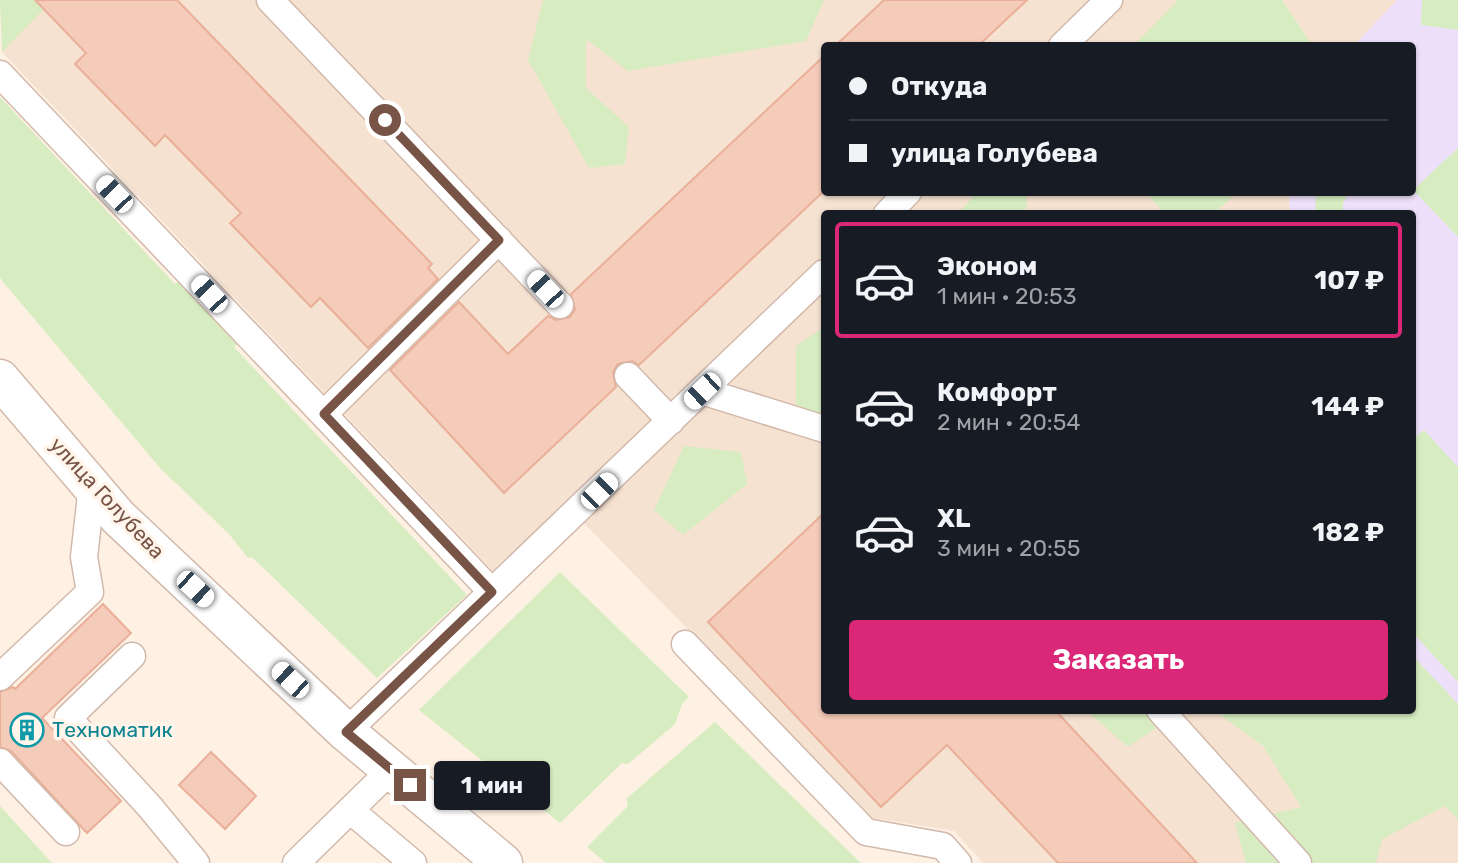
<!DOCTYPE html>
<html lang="ru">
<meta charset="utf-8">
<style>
:root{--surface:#171b24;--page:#20242c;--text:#f1f3f6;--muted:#9ea1a6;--line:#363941;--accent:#db2777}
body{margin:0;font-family:Rubik,sans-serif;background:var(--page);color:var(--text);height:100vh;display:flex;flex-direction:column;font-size:26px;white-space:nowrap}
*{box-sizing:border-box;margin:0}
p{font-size:23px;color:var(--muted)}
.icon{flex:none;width:38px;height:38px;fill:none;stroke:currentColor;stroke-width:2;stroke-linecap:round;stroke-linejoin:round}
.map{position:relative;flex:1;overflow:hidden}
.panel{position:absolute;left:821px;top:210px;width:595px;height:504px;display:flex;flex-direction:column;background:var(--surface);border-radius:7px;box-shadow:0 2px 5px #0004}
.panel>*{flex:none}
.guide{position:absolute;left:821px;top:42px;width:595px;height:154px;border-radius:7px;box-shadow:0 2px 5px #0004;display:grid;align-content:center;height:154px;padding:0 28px;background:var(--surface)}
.end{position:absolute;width:32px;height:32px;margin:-16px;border:9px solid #785447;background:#fff;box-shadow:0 0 0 4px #fff}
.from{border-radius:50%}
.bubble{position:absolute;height:49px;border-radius:7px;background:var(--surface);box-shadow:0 2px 5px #0004;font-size:23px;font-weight:700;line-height:49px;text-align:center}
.car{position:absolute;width:21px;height:42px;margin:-21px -10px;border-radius:9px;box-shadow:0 0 5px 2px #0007;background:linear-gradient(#fff 24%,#345 0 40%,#fff 0 76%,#345 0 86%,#fff 0)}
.guide b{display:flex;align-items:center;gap:24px;height:66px;font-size:26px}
.guide b+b{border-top:2px solid var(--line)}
.guide i{width:18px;height:18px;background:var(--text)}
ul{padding:12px 0 0;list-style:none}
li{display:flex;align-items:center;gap:21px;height:116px;margin:0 14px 10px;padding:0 14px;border:4px solid transparent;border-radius:7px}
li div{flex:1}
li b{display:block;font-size:26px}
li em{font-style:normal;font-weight:700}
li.on{border-color:var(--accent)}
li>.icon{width:63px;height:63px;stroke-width:1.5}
.cta{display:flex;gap:14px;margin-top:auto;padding:14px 28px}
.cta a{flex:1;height:80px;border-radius:7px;background:var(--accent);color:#fff;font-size:28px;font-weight:700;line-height:80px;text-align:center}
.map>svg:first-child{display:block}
</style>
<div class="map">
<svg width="1458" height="863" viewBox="0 0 1458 863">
<rect width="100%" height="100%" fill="#fef1e4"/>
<path fill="#f6e2d1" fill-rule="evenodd" d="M 53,0 L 1458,0 L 1458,863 L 983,863 L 954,831 L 873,818 L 565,504 L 493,571 L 2,52 ZM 824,46 L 1412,46 L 1412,192 L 824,192 ZM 824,214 L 1412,214 L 1412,710 L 824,710 Z"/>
<path fill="#eee0fa" d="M 1397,0 L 1458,0 L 1458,770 L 1412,710 L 1412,214 L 1290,213 L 1289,193 L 1412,192 L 1412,46 L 1354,45 Z"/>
<path fill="#d7edc1" d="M 0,0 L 53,0 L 2,52 Z
M 543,0 L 824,0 L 806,41 L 628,71 L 586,39 L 586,88 L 629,127 L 625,164 L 589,168 L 528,60 Z
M 1178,0 L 1282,0 L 1310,42 L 1309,46 L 1134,45 Z
M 1422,0 L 1458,0 L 1458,30 L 1421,25 Z
M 0,97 L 175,284 L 178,282 L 238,344 L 234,347 L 467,595 L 377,678 L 252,557 L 248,558 L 229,534 L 160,468 L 3,282 L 0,277 Z
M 1458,148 L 1458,237 L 1413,190 Z
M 976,193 L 1026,193 L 1027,207 L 1021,213 L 959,213 Z
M 1153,193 L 1237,192 L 1237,193 L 1214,213 L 1165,214 L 1149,196 Z
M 1316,193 L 1349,193 L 1343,203 L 1343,213 L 1315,213 Z
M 824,327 L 824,417 L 796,410 L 796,346 Z
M 1424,430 L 1458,467 L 1458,682 L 1412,632 L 1412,440 Z
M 684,446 L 741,452 L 747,484 L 683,535 L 654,510 Z
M 560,572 L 689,697 L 682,704 L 675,724 L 628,764 L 622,763 L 560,823 L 419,710 Z
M 1412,655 L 1458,704 L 1458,820 L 1445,806 L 1382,839 L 1376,863 L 1246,863 L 1235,823 L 1301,807 L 1263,746 L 1215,711 L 1412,710 Z
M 1087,711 L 1181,711 L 1128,747 Z
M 715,722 L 861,863 L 606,863 L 587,847 L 628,806 L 626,799 Z
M 0,806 L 52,863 L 0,863 Z"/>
<path fill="#f5cbb9" stroke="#e9af98" stroke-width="2" d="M 35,0 L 177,0 L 432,264 L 428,268 L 438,279 L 368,348 L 320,298 L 311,307 L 230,223 L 241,213 L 165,135 L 155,146 L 75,64 L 86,53 Z
M 884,0 L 1027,0 L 978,46 L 835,46 Z
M 824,56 L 824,191 L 639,365 L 632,361 L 618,364 L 613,372 L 616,387 L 504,493 L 390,370 L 459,302 L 508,354 L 548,316 L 556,320 L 570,317 L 575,309 L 571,294 Z
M 824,513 L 824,710 L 1055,710 L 1197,863 L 1058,863 L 947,745 L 881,807 L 708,622 Z
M 103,604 L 131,633 L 42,718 L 121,801 L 87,833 L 11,751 L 0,747 L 0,692 L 13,687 L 15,689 Z
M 211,752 L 256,796 L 225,829 L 179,785 Z"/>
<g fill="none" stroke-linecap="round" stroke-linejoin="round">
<defs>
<path id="service" d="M 270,0 L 560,305
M 1062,46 L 1109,0
M 0,74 L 492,592
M 887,214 L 908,192
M 628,376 L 671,421
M 702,391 L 824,429
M 324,414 L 499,240
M 685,644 L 866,832 L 943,846 L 958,863
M 132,656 L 68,718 L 150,807 L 196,863
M 0,677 L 90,592 L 84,557 L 92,486
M 1160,710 L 1298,863
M 346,732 L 824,273
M 0,762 L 66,832
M 350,810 L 413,863
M 296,863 L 391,770"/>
<path id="tertiary" d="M 0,379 L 118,517 L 346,732 L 503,863"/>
</defs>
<use href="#service" stroke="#d2b9ab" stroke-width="29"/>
<use href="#tertiary" stroke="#d2b9ab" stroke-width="41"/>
<use href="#service" stroke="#fff" stroke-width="26"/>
<use href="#tertiary" stroke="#fff" stroke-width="38"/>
</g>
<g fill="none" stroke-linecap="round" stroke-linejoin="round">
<path stroke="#785447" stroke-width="9" d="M 385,120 L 499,240 L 324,414 L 492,592 L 346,732 L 410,785"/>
</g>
<defs>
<symbol id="building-ring" viewBox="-11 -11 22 22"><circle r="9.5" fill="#fff5eb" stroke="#0f9aa8" stroke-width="1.5"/><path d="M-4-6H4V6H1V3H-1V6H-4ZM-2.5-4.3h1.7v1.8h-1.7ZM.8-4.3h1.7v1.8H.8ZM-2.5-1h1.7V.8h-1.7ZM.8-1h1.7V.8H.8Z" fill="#0f9aa8"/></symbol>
</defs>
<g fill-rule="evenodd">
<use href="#building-ring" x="8" y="711" width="38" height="38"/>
</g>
<g text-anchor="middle" stroke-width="7" stroke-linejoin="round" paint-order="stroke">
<g font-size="21" fill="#785447" stroke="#fff5eb">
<text transform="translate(107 498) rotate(47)" y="7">улица Голубева</text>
</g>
<g font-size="21" fill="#0d838f" stroke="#fff5eb" text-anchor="start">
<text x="52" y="737">Техноматик</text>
</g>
</g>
</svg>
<i class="end from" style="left:385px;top:120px"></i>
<i class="end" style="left:410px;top:785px"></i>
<div class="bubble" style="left:434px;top:761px;width:116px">1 мин</div>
<i class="car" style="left:114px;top:194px;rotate:316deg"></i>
<i class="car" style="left:545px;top:289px;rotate:317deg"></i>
<i class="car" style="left:209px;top:294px;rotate:317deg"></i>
<i class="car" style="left:702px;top:391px;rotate:226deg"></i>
<i class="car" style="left:599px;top:491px;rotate:45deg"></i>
<i class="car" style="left:195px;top:589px;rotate:133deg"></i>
<i class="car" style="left:290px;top:680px;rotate:313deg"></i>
<div class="guide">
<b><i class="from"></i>Откуда</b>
<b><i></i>улица Голубева</b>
</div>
<section class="panel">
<ul>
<li class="on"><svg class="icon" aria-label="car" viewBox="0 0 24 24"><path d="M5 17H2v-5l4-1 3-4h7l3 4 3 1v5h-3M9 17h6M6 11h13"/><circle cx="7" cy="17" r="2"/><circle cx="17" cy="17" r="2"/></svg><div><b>Эконом</b><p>1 мин · 20:53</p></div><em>107 ₽</em></li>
<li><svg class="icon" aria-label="car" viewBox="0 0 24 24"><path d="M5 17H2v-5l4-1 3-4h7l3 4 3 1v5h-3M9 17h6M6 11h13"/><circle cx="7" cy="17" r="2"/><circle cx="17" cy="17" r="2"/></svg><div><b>Комфорт</b><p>2 мин · 20:54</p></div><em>144 ₽</em></li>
<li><svg class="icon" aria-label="car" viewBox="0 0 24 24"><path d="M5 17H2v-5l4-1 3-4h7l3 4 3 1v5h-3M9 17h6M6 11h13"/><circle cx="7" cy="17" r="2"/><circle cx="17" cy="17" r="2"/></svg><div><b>XL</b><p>3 мин · 20:55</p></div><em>182 ₽</em></li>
</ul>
<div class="cta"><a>Заказать</a></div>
</section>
</div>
